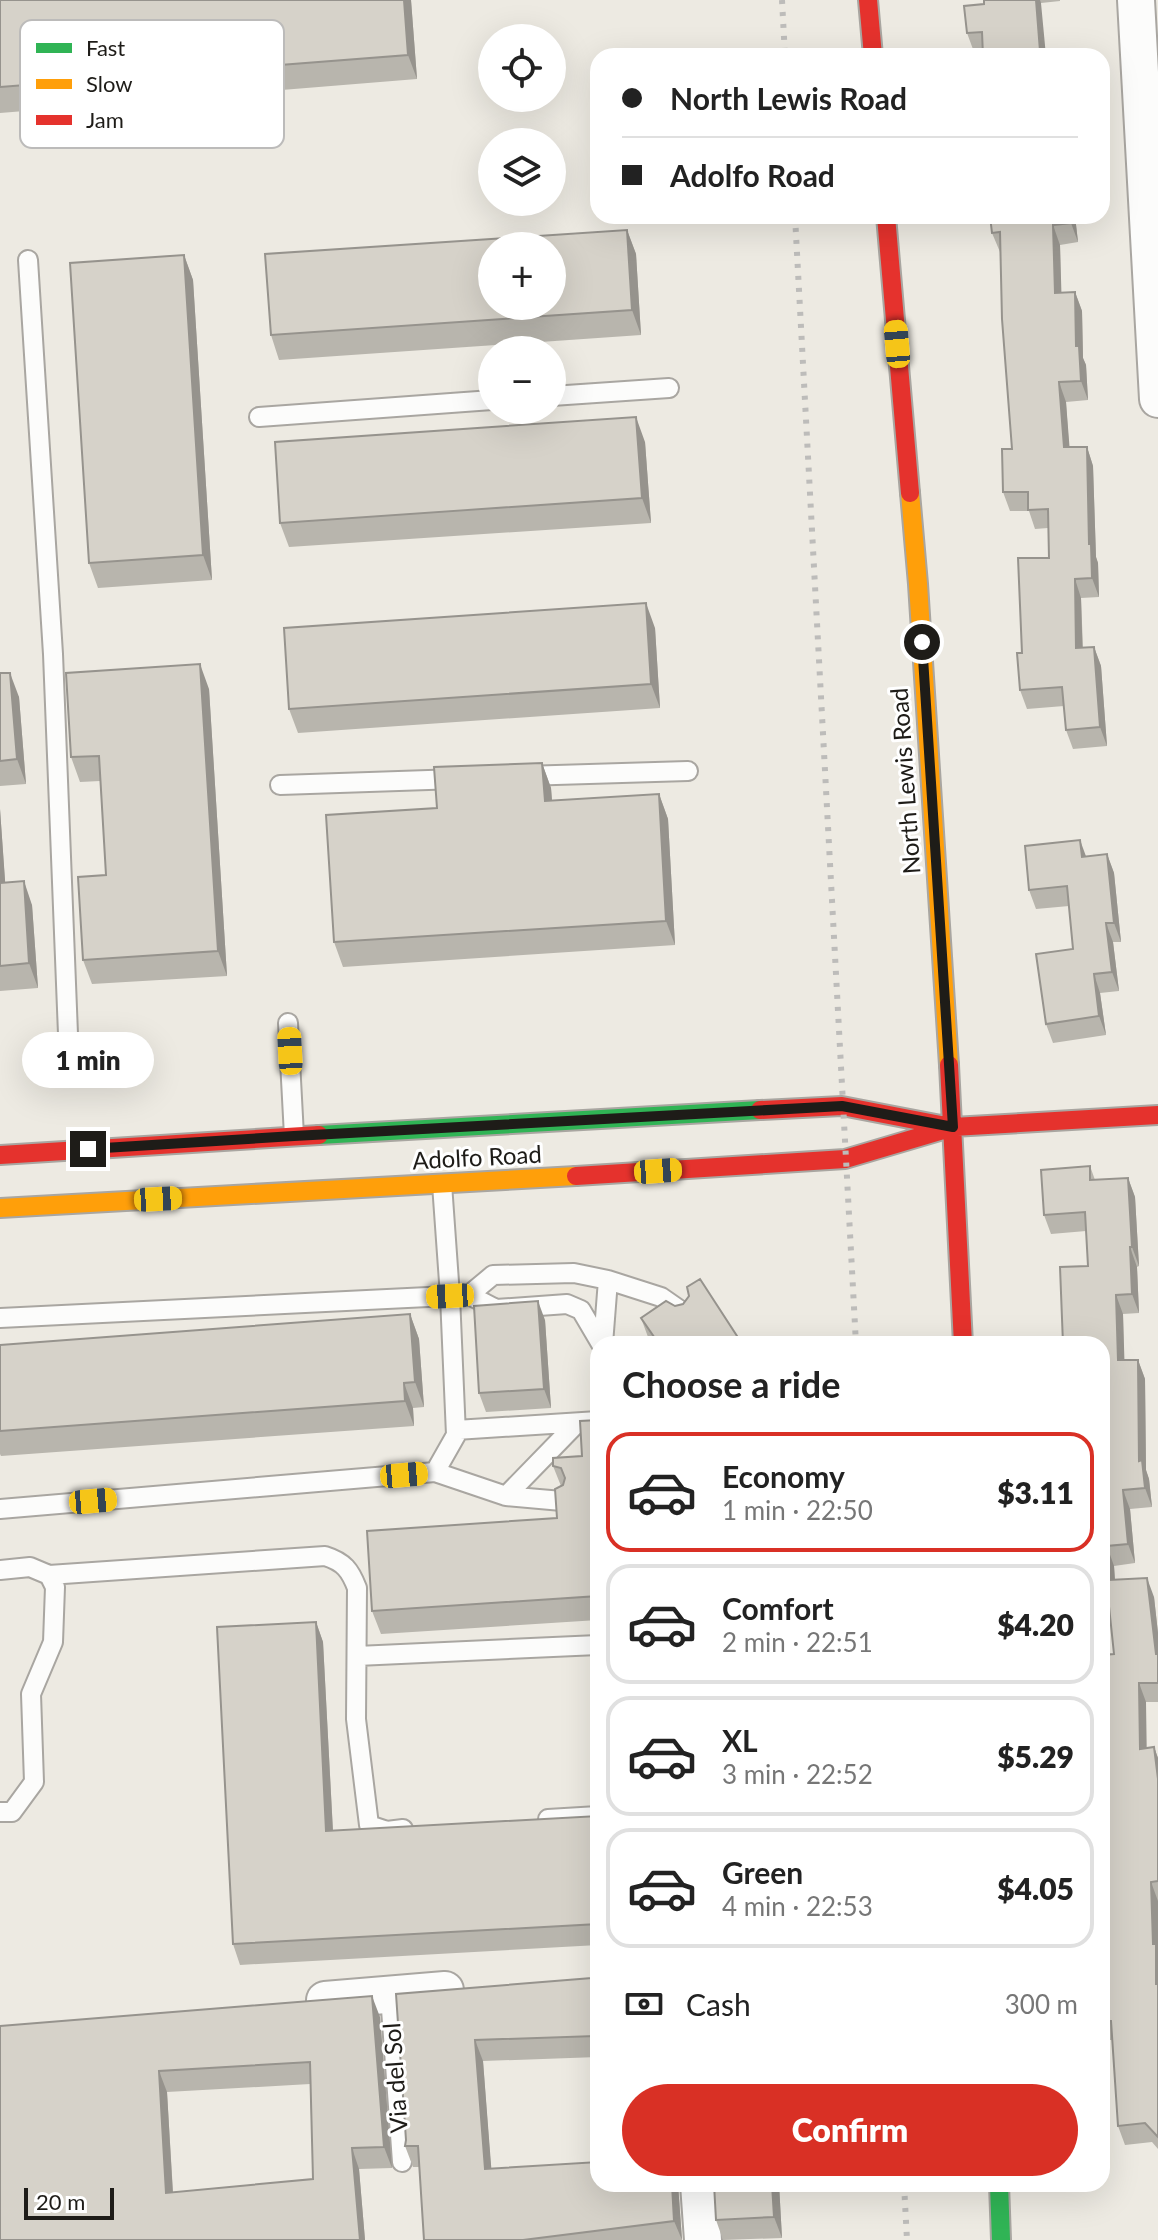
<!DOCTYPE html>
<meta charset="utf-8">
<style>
:root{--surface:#fff;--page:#f6f6f6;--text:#222;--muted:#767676;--line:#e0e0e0;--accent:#d93025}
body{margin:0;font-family:Lato,sans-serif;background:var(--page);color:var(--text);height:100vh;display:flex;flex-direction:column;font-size:30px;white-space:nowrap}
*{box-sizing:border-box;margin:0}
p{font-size:26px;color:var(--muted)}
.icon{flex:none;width:44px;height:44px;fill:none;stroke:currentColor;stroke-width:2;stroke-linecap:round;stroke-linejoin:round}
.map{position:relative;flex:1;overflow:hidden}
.details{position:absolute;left:590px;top:1336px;width:520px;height:856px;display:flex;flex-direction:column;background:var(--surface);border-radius:24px;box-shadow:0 8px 32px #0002}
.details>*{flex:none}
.guide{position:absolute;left:590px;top:48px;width:520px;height:176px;border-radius:24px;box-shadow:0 8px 32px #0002;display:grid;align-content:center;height:176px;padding:0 32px;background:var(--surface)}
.buttons{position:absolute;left:478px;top:24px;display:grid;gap:16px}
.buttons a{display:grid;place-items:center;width:88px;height:88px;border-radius:50%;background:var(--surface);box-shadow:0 8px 32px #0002;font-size:40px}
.scale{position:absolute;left:24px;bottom:20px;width:90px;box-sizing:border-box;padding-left:8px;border:4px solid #1e1c18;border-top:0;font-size:22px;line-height:28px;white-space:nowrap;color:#1e1c18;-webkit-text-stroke:6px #fff;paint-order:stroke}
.end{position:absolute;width:36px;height:36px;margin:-18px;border:10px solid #1e1c18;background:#fff;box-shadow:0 0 0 4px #fff}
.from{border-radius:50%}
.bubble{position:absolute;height:56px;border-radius:28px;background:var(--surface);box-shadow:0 8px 32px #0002;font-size:26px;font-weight:800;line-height:56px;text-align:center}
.car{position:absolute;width:24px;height:48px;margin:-24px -12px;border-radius:10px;box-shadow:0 0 6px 2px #0007;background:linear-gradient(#f5c518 24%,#345 0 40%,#f5c518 0 76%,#345 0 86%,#f5c518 0)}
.guide b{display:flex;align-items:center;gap:28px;height:76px;font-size:30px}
.guide b+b{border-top:2px solid var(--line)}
.guide i{width:20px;height:20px;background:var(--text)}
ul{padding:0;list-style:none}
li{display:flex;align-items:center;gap:24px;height:120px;margin:0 16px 12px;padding:0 16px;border:4px solid var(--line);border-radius:24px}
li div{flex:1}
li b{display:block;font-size:30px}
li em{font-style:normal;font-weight:800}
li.current{border-color:var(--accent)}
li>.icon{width:72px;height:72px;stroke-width:1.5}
h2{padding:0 32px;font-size:36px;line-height:96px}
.pay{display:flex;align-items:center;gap:20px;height:88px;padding:0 32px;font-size:30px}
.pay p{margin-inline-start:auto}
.button{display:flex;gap:16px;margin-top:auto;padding:16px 32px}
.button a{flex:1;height:92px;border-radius:48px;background:var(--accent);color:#fff;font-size:32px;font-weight:800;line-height:92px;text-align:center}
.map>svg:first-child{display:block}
</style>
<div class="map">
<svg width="1158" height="2240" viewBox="0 0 1158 2240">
<rect width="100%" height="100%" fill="#edeae2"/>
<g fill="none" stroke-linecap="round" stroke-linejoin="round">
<defs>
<path id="lane" d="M 28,260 L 53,654 L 68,1034
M 552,396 L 669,388
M 259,417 L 492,400
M 523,776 L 688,771
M 280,785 L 458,779
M 288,1023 L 294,1136
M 469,1295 L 496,1309 L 567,1304 L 581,1310 L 601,1344
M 0,1318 L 469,1295 L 493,1275 L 574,1273 L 608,1280 L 661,1297 L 684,1313
M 603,1344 L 608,1280
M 456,1430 L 598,1421
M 435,1472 L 506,1496 L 562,1501
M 506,1496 L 577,1423
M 0,1509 L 435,1472 L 456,1435 L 450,1296 L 442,1184
M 0,1570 L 30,1567 L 49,1575 L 55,1587 L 53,1642 L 31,1694 L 34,1782 L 12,1812 L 0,1812
M 49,1575 L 325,1556 C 344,1562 350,1570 357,1588 L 356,1719 L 369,1825 L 387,1831 L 403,1829
M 357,1656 L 598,1645
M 548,1819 L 598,1816
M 390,1995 L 402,2162"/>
<path id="street" d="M 1136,0 L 1158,399
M 325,2000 L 445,1990
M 699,2184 L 703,2240"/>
<path id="fast" d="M 319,1135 L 760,1110
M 999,2184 L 1001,2240"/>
<path id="slow" d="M 910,493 L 918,584 L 949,1065
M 0,1208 L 576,1176"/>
<path id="jam" d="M 868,0 L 873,56
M 886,216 L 910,493
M 949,1065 L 963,1344
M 760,1110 L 842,1106 L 946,1126
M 0,1155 L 319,1135
M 576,1176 L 845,1159 L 953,1127 L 1158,1115"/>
</defs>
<use href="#lane" stroke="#a9a6a1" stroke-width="22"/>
<use href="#street" stroke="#a9a6a1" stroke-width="40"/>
<use href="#fast" stroke="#a9a6a1" stroke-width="22"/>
<use href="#slow" stroke="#a9a6a1" stroke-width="22"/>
<use href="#jam" stroke="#a9a6a1" stroke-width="22"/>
<use href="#lane" stroke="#fcfcfb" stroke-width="18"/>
<use href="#street" stroke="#fcfcfb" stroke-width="36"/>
<use href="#fast" stroke="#30b455" stroke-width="18"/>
<use href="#slow" stroke="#ff9f0a" stroke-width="18"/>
<use href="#jam" stroke="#e5322d" stroke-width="18"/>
<path stroke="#bdbcba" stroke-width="6" stroke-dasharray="4 8" stroke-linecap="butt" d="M 782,0 L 785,56
M 795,216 L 856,1344
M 904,2184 L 907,2240"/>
</g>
<path fill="#b8b5ad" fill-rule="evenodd" d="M 0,0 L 411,0 L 417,79 L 0,113 Z
M 984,0 L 1060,0 L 1060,1 L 1041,3 L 983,52 L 974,52 L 967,33 L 984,4 Z
M 990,216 L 1075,216 L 1078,242 L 1060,245 L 1061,293 L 1075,292 L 1082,311 L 1083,358 L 1086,365 L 1088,400 L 1066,402 L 1069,447 L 1087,447 L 1093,466 L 1096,557 L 1098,563 L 1099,597 L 1081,598 L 1083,648 L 1094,647 L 1101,666 L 1107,746 L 1073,749 L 1066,730 L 1064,706 L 1027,709 L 1020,690 L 1022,653 L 1049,558 L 1048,528 L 1035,529 L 1029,511 L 1010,511 L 1003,492 L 1012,449 L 1000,252 L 992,233 Z
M 627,230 L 636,254 L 641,335 L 279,360 L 271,335 Z
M 184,255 L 193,280 L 212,580 L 98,588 L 89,563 Z
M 645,442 L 651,523 L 289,547 L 280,523 Z
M 655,628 L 660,708 L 298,733 L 289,709 Z
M 0,673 L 19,697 L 26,784 L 0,786 Z
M 209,689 L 227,976 L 92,984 L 83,960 L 106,875 L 100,781 L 80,782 L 71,757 Z
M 542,763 L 551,788 L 552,801 L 659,794 L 668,819 L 675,945 L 343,967 L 334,942 L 437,808 Z
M 0,809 L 5,882 L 32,905 L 38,988 L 0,991 Z
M 1107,854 L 1114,873 L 1121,942 L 1113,942 L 1119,991 L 1100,993 L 1106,1035 L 1053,1043 L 1046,1024 L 1073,949 L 1069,906 L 1036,909 L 1029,890 L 1086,857 Z
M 1090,1166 L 1095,1180 L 1128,1178 L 1135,1197 L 1139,1266 L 1137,1267 L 1139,1313 L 1123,1314 L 1124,1360 L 1138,1360 L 1145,1379 L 1146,1470 L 1149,1479 L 1152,1507 L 1130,1509 L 1135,1563 L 1114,1566 L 1115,1579 L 1154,1597 L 1158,1633 L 1158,1702 L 1146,1702 L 1146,1748 L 1154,1747 L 1158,1758 L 1158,2149 L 1152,2142 L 1125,2145 L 1118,2126 L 1112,2040 L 1102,2040 L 1102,1655 L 1114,1654 L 1110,1617 L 1102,1618 L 1102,1344 L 1088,1266 L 1086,1231 L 1051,1234 L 1044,1215 Z
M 410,1314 L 419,1339 L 424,1407 L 413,1408 L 414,1426 L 1,1456 L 0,1454 L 0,1345 Z
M 641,1318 L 740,1344 L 653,1344 L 648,1337 Z
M 545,1320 L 551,1408 L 486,1412 L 479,1393 Z
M 598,1420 L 598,1620 L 381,1634 L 372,1611 L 557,1518 L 561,1486 L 553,1466 L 582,1456 Z
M 316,1622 L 323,1642 L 333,1831 L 598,1816 L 598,1945 L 240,1965 L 233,1944 Z
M 592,1978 L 598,2057 L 483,2061 L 491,2169 L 598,2184 L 678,2184 L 682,2240 L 424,2240 L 419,2167 L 413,2167 L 405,2146 L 406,2140 L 396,1994 Z
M 380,2017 L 392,2168 L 359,2169 L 365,2240 L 0,2240 L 0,2026 ZM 310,2084 L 313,2179 L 173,2192 L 167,2092 Z
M 779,2184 L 782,2238 L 723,2240 L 716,2220 Z"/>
<path fill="#96938d" d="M 404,0 L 411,0 L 417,79 L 408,55 Z
M 1036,0 L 1040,0 L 1041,3 L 1046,56 L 1040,51 Z
M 1070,216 L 1075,216 L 1078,242 L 1071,223 Z
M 1053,225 L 1060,245 L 1062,312 L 1055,293 Z
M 627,230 L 636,254 L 641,335 L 632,310 Z
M 184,255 L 193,280 L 212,580 L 203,555 Z
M 1075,292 L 1082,311 L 1083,358 L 1086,365 L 1088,400 L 1081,381 L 1076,346 Z
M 1059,382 L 1066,402 L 1071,466 L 1064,447 Z
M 636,417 L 645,442 L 651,523 L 642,498 Z
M 1087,447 L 1093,466 L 1096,557 L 1098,563 L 1099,597 L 1092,578 L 1089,544 Z
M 1075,579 L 1081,598 L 1083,667 L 1076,648 Z
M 646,603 L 655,628 L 660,708 L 651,684 Z
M 1094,647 L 1101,666 L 1107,746 L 1100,727 Z
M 200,664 L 209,689 L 227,976 L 218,951 Z
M 10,673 L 19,697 L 26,784 L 17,759 Z
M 542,763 L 551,788 L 554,826 L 545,801 Z
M 659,794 L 668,819 L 675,945 L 666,921 Z
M 0,809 L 7,908 L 0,888 Z
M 1080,840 L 1087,859 L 1082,857 Z
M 1107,854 L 1114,873 L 1121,942 L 1114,923 Z
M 24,881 L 32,905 L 38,988 L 29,963 Z
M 1106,923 L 1113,942 L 1119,991 L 1112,972 Z
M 1094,974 L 1100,993 L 1106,1035 L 1099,1016 Z
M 1128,1178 L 1135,1197 L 1139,1266 L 1132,1247 Z
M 1130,1247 L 1137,1267 L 1139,1313 L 1132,1294 Z
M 1116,1295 L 1123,1314 L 1125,1379 L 1118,1360 Z
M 538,1301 L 545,1320 L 551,1408 L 544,1389 Z
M 410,1314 L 419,1339 L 424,1407 L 415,1382 Z
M 737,1336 L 740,1344 L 725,1344 Z
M 1138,1360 L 1145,1379 L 1146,1470 L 1149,1479 L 1152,1507 L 1145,1488 L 1139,1461 Z
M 404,1383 L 413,1408 L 414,1426 L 405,1401 Z
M 1123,1490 L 1130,1509 L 1135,1563 L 1128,1544 Z
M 1107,1546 L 1114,1566 L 1116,1599 L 1109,1580 Z
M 1147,1578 L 1154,1597 L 1158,1633 L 1158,1683 Z
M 316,1622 L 323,1642 L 334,1852 L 326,1831 Z
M 1139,1683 L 1146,1702 L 1147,1768 L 1140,1749 Z
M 1154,1747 L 1158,1758 L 1158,1779 Z
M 1151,1882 L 1158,1901 L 1158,1989 L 1156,1984 L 1153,1944 Z
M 372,1996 L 380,2017 L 392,2168 L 384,2147 Z
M 475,2040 L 483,2061 L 493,2190 L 485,2169 Z
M 159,2071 L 167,2092 L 174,2213 L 166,2193 Z
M 352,2148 L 359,2169 L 365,2240 L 360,2240 Z
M 672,2184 L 678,2184 L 682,2240 L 674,2221 Z
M 772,2184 L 779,2184 L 782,2238 L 774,2217 Z"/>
<path fill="#d6d2c9" stroke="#96938d" stroke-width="2" fill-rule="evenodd" d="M 0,0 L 404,0 L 408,55 L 0,87 Z
M 984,0 L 1036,0 L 1040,51 L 1055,50 L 1055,56 L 983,56 L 982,32 L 967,33 L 964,6 L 984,4 Z
M 990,216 L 1070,216 L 1071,223 L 1053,225 L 1055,293 L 1075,292 L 1076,346 L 1079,346 L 1081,381 L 1059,382 L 1064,447 L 1087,447 L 1089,544 L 1091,544 L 1092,578 L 1075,579 L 1076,648 L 1094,647 L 1100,727 L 1066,730 L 1062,687 L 1020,690 L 1017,653 L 1022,653 L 1018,558 L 1049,558 L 1048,509 L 1028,510 L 1028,492 L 1003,492 L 1002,449 L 1012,449 L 1002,319 L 1000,232 L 992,233 Z
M 627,230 L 632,310 L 271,335 L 265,254 ZM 492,246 L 552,246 L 552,306 L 492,306 Z
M 184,255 L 203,555 L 89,563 L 70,263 Z
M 636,417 L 642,498 L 280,523 L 275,442 Z
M 646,603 L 651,684 L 289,709 L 284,628 Z
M 200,664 L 218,951 L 83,960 L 78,877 L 106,875 L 99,756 L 71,757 L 66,673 Z
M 0,673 L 10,673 L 17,759 L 0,761 Z
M 542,763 L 545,801 L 659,794 L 666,921 L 334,942 L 326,815 L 437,808 L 434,767 Z
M 1080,840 L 1082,857 L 1107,854 L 1114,923 L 1106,923 L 1112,972 L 1094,974 L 1099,1016 L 1046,1024 L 1036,954 L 1073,949 L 1067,886 L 1029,890 L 1025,846 Z
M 24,881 L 29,963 L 0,966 L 0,883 Z
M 1090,1166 L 1090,1180 L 1128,1178 L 1132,1247 L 1130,1247 L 1132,1294 L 1116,1295 L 1118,1360 L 1138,1360 L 1139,1461 L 1142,1460 L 1145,1488 L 1123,1490 L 1128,1544 L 1107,1546 L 1109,1580 L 1147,1578 L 1156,1654 L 1158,1654 L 1158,1683 L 1139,1683 L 1140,1749 L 1154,1747 L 1158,1779 L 1158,1881 L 1151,1882 L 1153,1944 L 1156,1944 L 1156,1984 L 1158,1984 L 1158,2137 L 1145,2123 L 1118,2126 L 1111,2021 L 1102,2021 L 1102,1655 L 1114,1654 L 1108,1597 L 1102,1598 L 1102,1344 L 1063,1344 L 1060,1267 L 1088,1266 L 1085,1212 L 1044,1215 L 1041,1170 Z
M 700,1279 L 737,1336 L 725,1344 L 659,1344 L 641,1318 L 666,1301 L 675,1306 L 683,1304 L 689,1296 L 687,1287 Z
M 538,1301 L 544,1389 L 479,1393 L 474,1306 Z
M 410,1314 L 415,1382 L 404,1383 L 405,1401 L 0,1431 L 0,1345 Z
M 598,1420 L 598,1596 L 372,1611 L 367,1531 L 557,1518 L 555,1489 L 563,1485 L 565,1478 L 561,1468 L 553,1466 L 553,1458 L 582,1456 L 580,1421 Z
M 316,1622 L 326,1831 L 598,1816 L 598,1924 L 233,1944 L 217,1627 Z
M 598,1976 L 598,2057 L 595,2036 L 475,2040 L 485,2169 L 598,2162 L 598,2184 L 672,2184 L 674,2221 L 523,2240 L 424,2240 L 418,2146 L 405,2146 L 406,2140 L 396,1994 L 592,1978 Z
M 372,1996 L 384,2147 L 352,2148 L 360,2240 L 0,2240 L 0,2026 ZM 310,2062 L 313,2179 L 166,2193 L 159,2071 Z
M 714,2184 L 772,2184 L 774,2217 L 716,2220 Z"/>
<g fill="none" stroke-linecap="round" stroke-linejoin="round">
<path stroke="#1e1c18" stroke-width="10" d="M 88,1149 L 294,1136 L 842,1106 L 953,1127 L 922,642"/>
</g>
<g text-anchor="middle" stroke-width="6" stroke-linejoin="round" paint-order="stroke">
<g font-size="24" fill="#1e1c18" stroke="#fff">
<text transform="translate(906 781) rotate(-94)" y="8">North Lewis Road</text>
<text transform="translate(477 1158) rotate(-3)" y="8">Adolfo Road</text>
<text transform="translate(396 2078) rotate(-94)" y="8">Via del Sol</text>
</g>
</g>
<rect x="20" y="20" width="264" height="128" rx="12" fill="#fff" stroke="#bcbbba" stroke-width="2"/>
<rect x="36" y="43" width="36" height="10" fill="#30b455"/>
<rect x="36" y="79" width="36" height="10" fill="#ff9f0a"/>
<rect x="36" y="115" width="36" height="10" fill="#e5322d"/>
<g font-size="22" fill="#1e1c18">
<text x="86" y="56">Fast</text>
<text x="86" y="92">Slow</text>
<text x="86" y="128">Jam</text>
</g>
</svg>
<div class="buttons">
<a><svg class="icon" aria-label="locate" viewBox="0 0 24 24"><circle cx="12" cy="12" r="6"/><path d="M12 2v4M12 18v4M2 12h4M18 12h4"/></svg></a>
<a><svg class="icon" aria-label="layers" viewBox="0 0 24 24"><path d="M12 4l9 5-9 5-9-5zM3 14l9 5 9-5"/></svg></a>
<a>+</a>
<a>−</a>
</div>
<div class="scale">20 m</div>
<i class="end from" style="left:922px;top:642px"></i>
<i class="end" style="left:88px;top:1149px"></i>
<div class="bubble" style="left:22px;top:1032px;width:132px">1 min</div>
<i class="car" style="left:897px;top:344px;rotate:355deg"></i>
<i class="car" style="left:290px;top:1051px;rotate:357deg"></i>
<i class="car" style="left:658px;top:1171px;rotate:86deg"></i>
<i class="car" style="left:158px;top:1199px;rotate:87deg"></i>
<i class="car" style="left:450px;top:1296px;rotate:267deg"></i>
<i class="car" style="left:404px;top:1475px;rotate:85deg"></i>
<i class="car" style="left:93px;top:1501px;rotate:85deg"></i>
<div class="guide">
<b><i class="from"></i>North Lewis Road</b>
<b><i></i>Adolfo Road</b>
</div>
<section class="details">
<h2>Choose a ride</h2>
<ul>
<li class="current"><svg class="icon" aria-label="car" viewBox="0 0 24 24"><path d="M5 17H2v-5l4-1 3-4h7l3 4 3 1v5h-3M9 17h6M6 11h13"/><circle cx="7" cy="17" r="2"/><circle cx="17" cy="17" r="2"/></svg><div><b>Economy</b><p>1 min · 22:50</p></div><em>$3.11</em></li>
<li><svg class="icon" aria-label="car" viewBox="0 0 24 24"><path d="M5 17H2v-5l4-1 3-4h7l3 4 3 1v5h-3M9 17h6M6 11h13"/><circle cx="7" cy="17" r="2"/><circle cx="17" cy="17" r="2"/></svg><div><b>Comfort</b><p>2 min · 22:51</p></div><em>$4.20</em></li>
<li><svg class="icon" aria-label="car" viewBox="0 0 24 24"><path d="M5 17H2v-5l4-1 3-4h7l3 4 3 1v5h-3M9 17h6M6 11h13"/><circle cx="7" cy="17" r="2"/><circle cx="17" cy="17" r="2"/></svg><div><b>XL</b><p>3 min · 22:52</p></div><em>$5.29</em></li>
<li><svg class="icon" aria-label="car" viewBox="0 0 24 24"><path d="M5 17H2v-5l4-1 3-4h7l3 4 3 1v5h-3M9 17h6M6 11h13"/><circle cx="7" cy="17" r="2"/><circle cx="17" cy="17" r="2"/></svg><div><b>Green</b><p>4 min · 22:53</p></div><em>$4.05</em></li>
</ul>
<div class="pay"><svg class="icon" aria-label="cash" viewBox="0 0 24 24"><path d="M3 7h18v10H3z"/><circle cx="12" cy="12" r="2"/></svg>Cash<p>300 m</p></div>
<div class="button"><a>Confirm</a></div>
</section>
</div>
